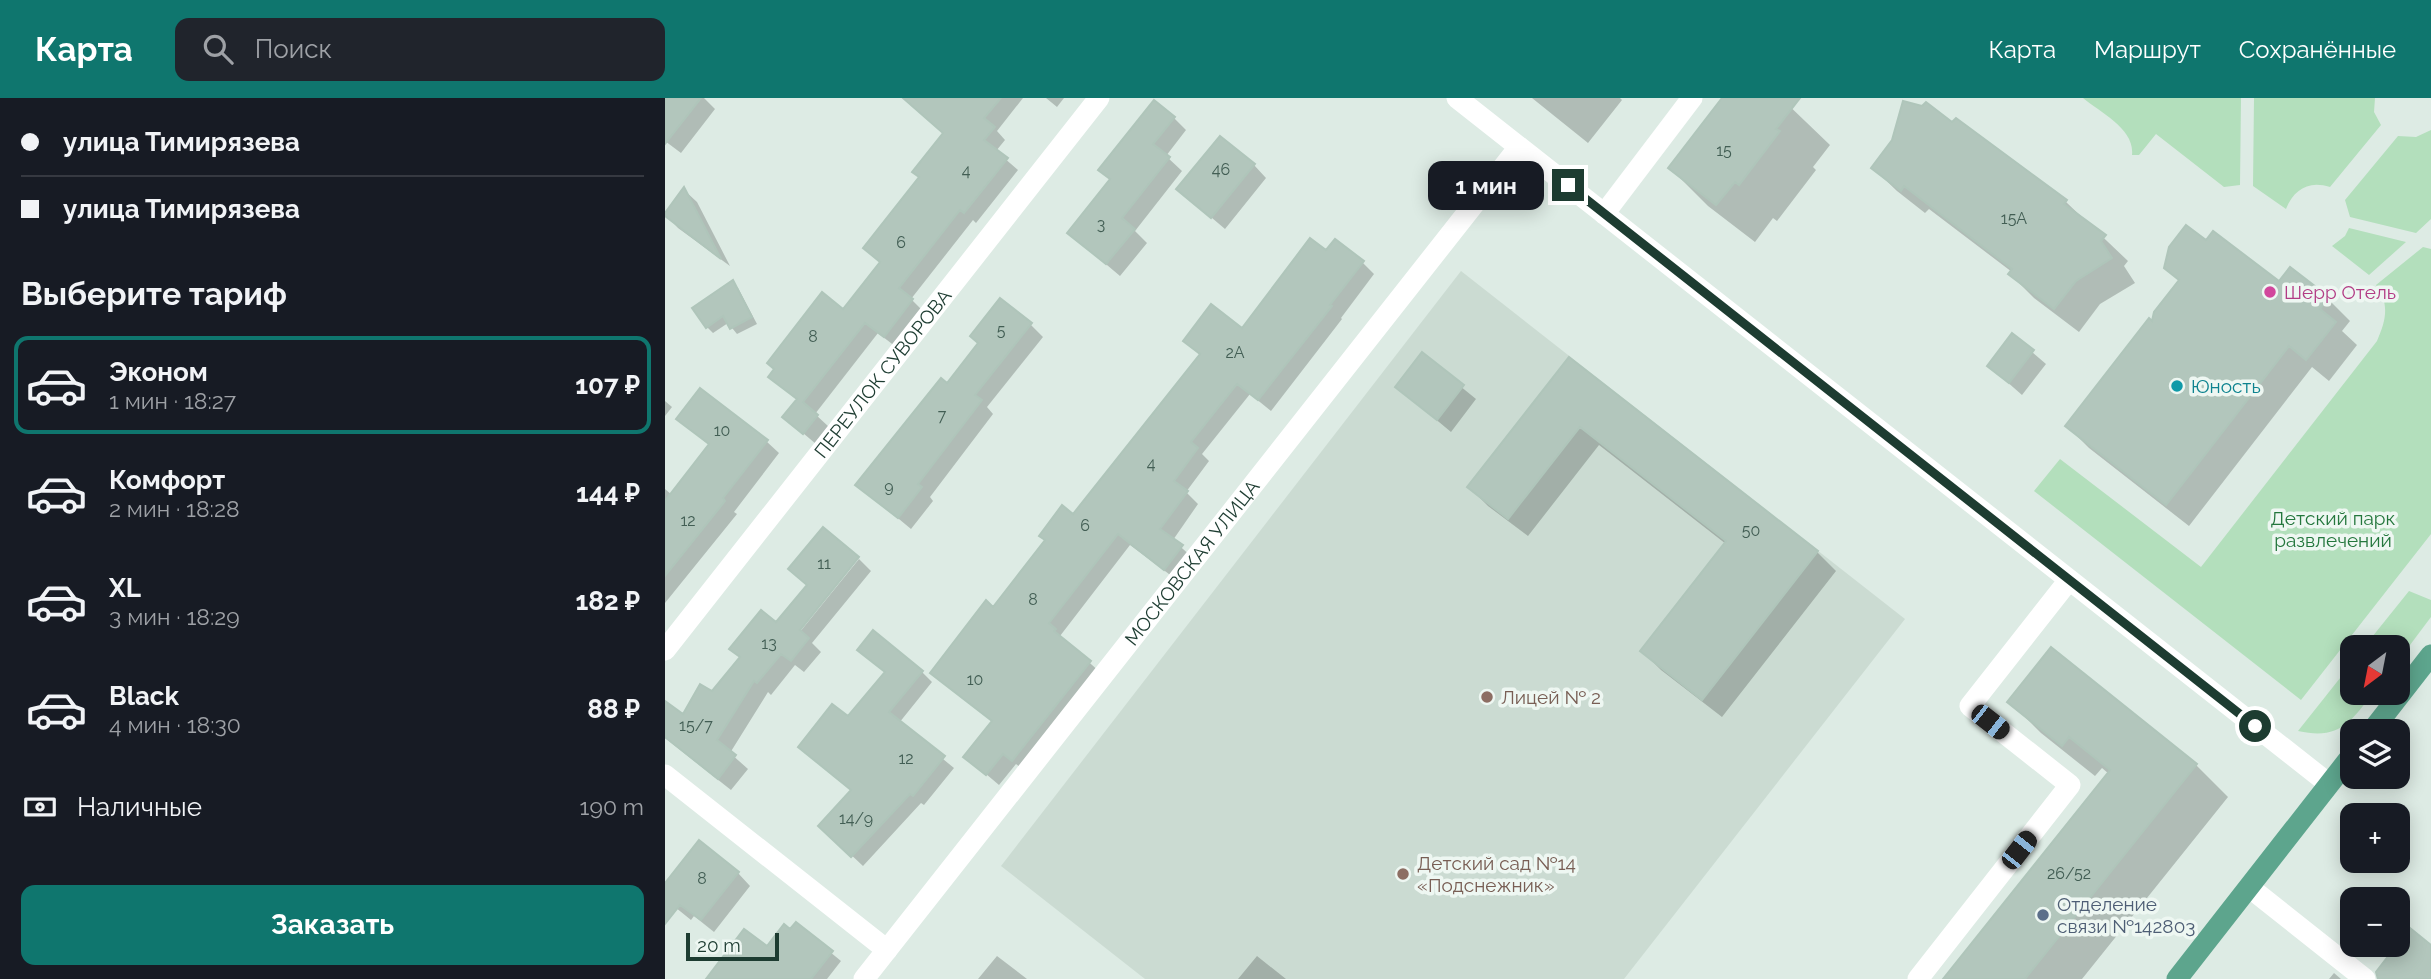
<!DOCTYPE html>
<html lang="ru">
<meta charset="utf-8">
<style>
:root{--surface:#171b24;--page:#20242c;--text:#f1f3f6;--muted:#9ea1a6;--line:#363941;--accent:#0f766e}
body{margin:0;font-family:Raleway,sans-serif;background:var(--page);color:var(--text);height:100vh;display:flex;flex-direction:column;font-size:26px;white-space:nowrap}
*{box-sizing:border-box;margin:0}
p{font-size:23px;color:var(--muted)}
.icon{flex:none;width:38px;height:38px;fill:none;stroke:currentColor;stroke-width:2;stroke-linecap:round;stroke-linejoin:round}
.map{position:relative;flex:1;overflow:hidden}
.sheet{display:flex;flex-direction:column;background:var(--surface);width:665px}
.sheet>*{flex:none}
.hud{display:grid;align-content:center;height:154px;padding:0 21px;background:var(--surface)}
.needle{width:46px;rotate:212deg}
.fabs{position:absolute;left:1675px;top:537px;display:grid;gap:14px}
.fabs a{display:grid;place-items:center;width:70px;height:70px;border-radius:14px;background:var(--surface);box-shadow:0 4px 18px #0003;font-size:35px}
.scale{position:absolute;left:21px;bottom:18px;width:93px;box-sizing:border-box;padding-left:7px;border:4px solid #1d3c31;border-top:0;font-size:19px;line-height:24px;white-space:nowrap;color:#1d3c31;-webkit-text-stroke:5px #eef7f2;paint-order:stroke}
.end{position:absolute;width:32px;height:32px;margin:-16px;border:9px solid #1d3c31;background:#fff;box-shadow:0 0 0 4px #fff}
.from{border-radius:50%}
.bubble{position:absolute;height:49px;border-radius:14px;background:var(--surface);box-shadow:0 4px 18px #0003;font-size:23px;font-weight:700;line-height:49px;text-align:center}
.car{position:absolute;width:21px;height:42px;margin:-21px -10px;border-radius:9px;box-shadow:0 0 5px 2px #0007;background:linear-gradient(#222 24%,#8ab4d8 0 40%,#222 0 76%,#8ab4d8 0 86%,#222 0)}
.hud b{display:flex;align-items:center;gap:24px;height:66px;font-size:26px}
.hud b+b{border-top:2px solid var(--line)}
.hud i{width:18px;height:18px;background:var(--text)}
ul{padding:0;list-style:none}
li{display:flex;align-items:center;gap:21px;height:98px;margin:0 14px 10px;padding:0 7px;border:4px solid transparent;border-radius:14px}
li div{flex:1}
li b{display:block;font-size:26px}
li em{font-style:normal;font-weight:700}
li.current{border-color:var(--accent)}
li>.icon{width:63px;height:63px;stroke-width:1.5}
h2{padding:0 21px;font-size:32px;line-height:84px}
.pay{display:flex;align-items:center;gap:18px;height:77px;padding:0 21px;font-size:26px}
.pay p{margin-inline-start:auto}
.button{display:flex;gap:14px;margin-top:auto;padding:14px 21px}
.button a{flex:1;height:80px;border-radius:14px;background:var(--accent);color:#fff;font-size:28px;font-weight:700;line-height:80px;text-align:center}
header{display:flex;align-items:center;gap:42px;box-sizing:border-box;height:98px;padding:0 35px;background:var(--accent);color:#fff}
header strong{font-size:33px}
nav{display:flex;gap:38px;margin-inline-start:auto;font-size:24px}
.search{width:490px;height:63px;background:var(--page);display:flex;align-items:center;gap:18px;box-sizing:border-box;padding:0 24px;border-radius:14px;color:var(--muted);font-size:26px}
main{display:flex;flex:1;min-height:0}
.map>svg:first-child{display:block}
</style>
<header>
<strong>Карта</strong>
<div class="search"><svg class="icon" aria-label="search" viewBox="0 0 24 24"><circle cx="10" cy="10" r="6"/><path d="M15 15l6 6"/></svg>Поиск</div>
<nav><a>Карта</a><a>Маршрут</a><a>Сохранённые</a></nav>
</header>
<main>
<section class="sheet">
<div class="hud">
<b><i class="from"></i>улица Тимирязева</b>
<b><i></i>улица Тимирязева</b>
</div>
<h2>Выберите тариф</h2>
<ul>
<li class="current"><svg class="icon" aria-label="car" viewBox="0 0 24 24"><path d="M5 17H2v-5l4-1 3-4h7l3 4 3 1v5h-3M9 17h6M6 11h13"/><circle cx="7" cy="17" r="2"/><circle cx="17" cy="17" r="2"/></svg><div><b>Эконом</b><p>1 мин · 18:27</p></div><em>107 ₽</em></li>
<li><svg class="icon" aria-label="car" viewBox="0 0 24 24"><path d="M5 17H2v-5l4-1 3-4h7l3 4 3 1v5h-3M9 17h6M6 11h13"/><circle cx="7" cy="17" r="2"/><circle cx="17" cy="17" r="2"/></svg><div><b>Комфорт</b><p>2 мин · 18:28</p></div><em>144 ₽</em></li>
<li><svg class="icon" aria-label="car" viewBox="0 0 24 24"><path d="M5 17H2v-5l4-1 3-4h7l3 4 3 1v5h-3M9 17h6M6 11h13"/><circle cx="7" cy="17" r="2"/><circle cx="17" cy="17" r="2"/></svg><div><b>XL</b><p>3 мин · 18:29</p></div><em>182 ₽</em></li>
<li><svg class="icon" aria-label="car" viewBox="0 0 24 24"><path d="M5 17H2v-5l4-1 3-4h7l3 4 3 1v5h-3M9 17h6M6 11h13"/><circle cx="7" cy="17" r="2"/><circle cx="17" cy="17" r="2"/></svg><div><b>Black</b><p>4 мин · 18:30</p></div><em>88 ₽</em></li>
</ul>
<div class="pay"><svg class="icon" aria-label="cash" viewBox="0 0 24 24"><path d="M3 7h18v10H3z"/><circle cx="12" cy="12" r="2"/></svg>Наличные<p>190 m</p></div>
<div class="button"><a>Заказать</a></div>
</section>
<div class="map">
<svg width="1766" height="881" viewBox="0 0 1766 881">
<rect width="100%" height="100%" fill="#ddebe4"/>
<path fill="#cbdbd2" d="M 796,173 L 1240,521 L 959,881 L 480,881 L 336,768 Z"/>
<path fill="#b3dfbc" d="M 1418,0 L 1576,0 L 1575,87 L 1559,89 L 1491,36 L 1474,57 L 1467,57 C 1470,31 1436,15 1418,0 Z
M 1589,0 L 1710,0 L 1709,14 L 1716,27 L 1665,89 C 1644,82 1629,91 1621,111 L 1588,88 Z
M 1766,32 L 1766,121 L 1751,135 L 1685,119 L 1680,102 L 1733,38 L 1751,39 Z
M 1684,130 L 1741,144 L 1704,177 L 1667,148 L 1680,138 Z
M 1758,149 L 1766,151 L 1766,436 L 1636,602 L 1369,393 L 1395,361 L 1536,469 L 1712,243 C 1721,222 1725,206 1711,187 Z
M 1744,493 L 1766,502 L 1766,519 L 1733,563 L 1732,550 L 1699,549 Z
M 1687,565 L 1687,595 L 1708,595 C 1685,625 1674,642 1633,633 Z"/>
<path fill="#0003" d="M 0,0 L 39,0 L 50,11 L 16,55 L 0,43 Z
M 274,0 L 358,0 L 332,33 L 340,42 L 331,53 L 353,72 L 311,125 L 308,122 L 246,201 L 259,214 L 231,249 L 213,235 L 150,316 L 164,329 L 151,346 L 119,319 L 132,302 L 105,279 L 179,214 L 217,165 L 200,150 L 256,80 L 280,36 Z
M 381,0 L 399,0 L 392,9 Z
M 867,0 L 955,0 L 957,2 L 923,45 Z
M 1059,0 L 1116,0 L 1165,47 L 1148,69 L 1151,72 L 1112,123 L 1108,120 L 1090,144 L 1043,108 L 1005,70 Z
M 509,20 L 521,32 L 501,58 L 517,73 L 470,133 L 482,145 L 455,178 L 404,135 Z
M 589,67 L 601,80 L 560,131 L 513,91 Z
M 1208,70 L 1401,104 L 1463,163 L 1459,168 L 1470,185 L 1435,206 L 1414,234 L 1369,200 L 1345,176 L 1347,174 L 1264,111 L 1260,115 L 1232,93 Z
M 19,92 L 32,104 L 65,168 L 13,130 L 1,117 Z
M 1541,144 L 1614,186 L 1625,171 L 1663,201 L 1685,223 L 1677,233 L 1692,247 L 1664,283 L 1647,269 L 1524,428 L 1424,350 L 1402,328 L 1488,226 L 1515,183 L 1501,170 Z
M 662,154 L 697,164 L 709,176 L 676,220 L 677,221 L 606,313 L 585,296 L 537,356 L 544,363 L 521,394 L 533,406 L 508,442 L 528,460 L 512,482 L 465,447 L 395,538 L 437,576 L 360,673 L 351,666 L 334,687 L 301,659 L 328,624 L 267,574 L 328,511 L 409,418 L 536,258 L 520,243 L 578,232 Z
M 67,184 L 73,190 L 92,226 L 72,236 L 63,225 L 48,235 L 42,229 Z
M 366,227 L 378,239 L 322,309 L 328,316 L 265,399 L 268,403 L 246,431 L 193,387 Z
M 1348,238 L 1381,266 L 1357,297 L 1324,268 Z
M 757,257 L 811,301 L 786,334 L 732,289 Z
M 904,261 L 1152,454 L 1171,473 L 1057,619 L 996,572 L 977,553 L 1061,446 L 934,347 L 863,438 L 823,408 L 804,389 Z
M 0,303 L 7,309 L 0,318 Z
M 14,321 L 101,343 L 114,355 L 69,414 L 72,416 L 0,505 L 0,391 L 7,397 L 45,348 Z
M 158,432 L 192,459 L 128,538 L 130,540 L 194,461 L 206,473 L 147,545 L 156,554 L 139,574 L 130,567 L 106,597 L 103,594 L 65,655 L 83,671 L 66,692 L 0,640 L 0,605 L 19,618 L 36,589 L 48,595 L 76,560 L 67,551 L 96,514 L 111,526 L 143,488 L 126,471 Z
M 1386,551 L 1531,667 L 1563,699 L 1417,881 L 1286,881 L 1444,676 L 1437,670 L 1430,678 L 1376,635 L 1345,604 Z
M 194,552 L 257,574 L 267,584 L 234,625 L 289,670 L 259,707 L 256,705 L 198,768 L 166,738 L 188,693 L 135,649 L 183,621 L 221,575 Z
M 73,775 L 85,788 L 49,834 L 29,818 L 26,822 L 0,801 L 0,788 Z
M 131,826 L 176,863 L 162,881 L 43,881 L 102,851 L 125,834 Z
M 332,858 L 362,881 L 313,881 Z
M 592,858 L 621,881 L 573,881 Z
M 1669,875 L 1676,881 L 1664,881 Z"/>
<path fill="#b2c6bc" stroke="#afc5ba" stroke-width="2" d="M 0,0 L 36,0 L 0,46 Z
M 238,0 L 336,0 L 319,20 L 330,29 L 319,42 L 343,60 L 299,115 L 295,112 L 234,190 L 248,201 L 219,239 L 200,225 L 138,304 L 153,317 L 138,336 L 117,319 L 132,301 L 103,279 L 109,271 L 102,265 L 157,194 L 178,211 L 215,164 L 198,150 L 254,79 L 247,74 L 278,35 Z
M 1057,0 L 1135,0 L 1111,31 L 1115,33 L 1074,87 L 1070,84 L 1051,107 L 1003,70 Z
M 489,2 L 510,19 L 488,46 L 505,59 L 457,120 L 470,131 L 441,166 L 402,135 L 445,81 L 433,72 Z
M 1238,3 L 1257,8 L 1261,4 L 1287,24 L 1291,20 L 1402,102 L 1399,106 L 1441,137 L 1436,143 L 1447,160 L 1411,183 L 1389,211 L 1343,176 L 1347,171 L 1239,88 L 1236,93 L 1206,70 L 1227,42 Z
M 555,38 L 590,66 L 546,120 L 511,91 Z
M 19,89 L 56,161 L 0,118 L 0,115 Z
M 1521,127 L 1541,142 L 1548,133 L 1614,183 L 1625,169 L 1664,199 L 1655,211 L 1671,224 L 1641,262 L 1624,248 L 1501,407 L 1400,328 L 1484,220 L 1487,223 L 1489,214 L 1514,182 L 1499,170 L 1504,149 Z
M 645,140 L 661,152 L 670,141 L 699,163 L 665,207 L 667,208 L 593,302 L 572,286 L 526,344 L 533,350 L 509,383 L 523,393 L 495,431 L 518,447 L 499,472 L 453,436 L 384,525 L 391,531 L 389,533 L 426,563 L 347,663 L 338,656 L 321,677 L 298,659 L 327,623 L 265,575 L 321,502 L 328,509 L 380,442 L 374,438 L 397,407 L 408,416 L 535,256 L 518,243 L 546,206 L 577,230 Z
M 68,182 L 87,219 L 65,231 L 58,218 L 41,230 L 27,210 Z
M 335,200 L 367,225 L 310,297 L 317,302 L 253,386 L 257,389 L 233,420 L 190,387 L 276,280 L 282,285 L 313,245 L 305,238 Z
M 1347,235 L 1369,252 L 1344,285 L 1322,268 Z
M 757,254 L 799,287 L 772,322 L 730,289 Z
M 904,259 L 1153,453 L 1037,602 L 975,553 L 1061,443 L 915,329 L 843,421 L 802,389 Z
M 35,290 L 103,342 L 58,400 L 60,403 L 0,478 L 0,403 L 44,346 L 11,321 Z
M 158,429 L 194,459 L 135,532 L 144,540 L 126,563 L 116,556 L 92,585 L 89,583 L 52,642 L 71,657 L 53,681 L 0,639 L 0,603 L 18,616 L 35,586 L 47,593 L 75,559 L 64,551 L 96,512 L 111,524 L 142,487 L 123,471 Z
M 208,532 L 258,573 L 224,614 L 280,658 L 248,698 L 245,696 L 186,759 L 153,728 L 186,692 L 133,649 L 167,606 L 183,618 L 220,574 L 192,552 Z
M 1386,549 L 1532,666 L 1360,881 L 1278,881 L 1445,672 L 1404,639 L 1397,648 L 1342,604 Z
M 34,742 L 74,774 L 36,822 L 15,807 L 0,826 L 0,785 Z
M 131,824 L 168,853 L 146,881 L 41,881 L 79,831 L 102,848 L 119,826 L 125,831 Z
M 1745,830 L 1766,847 L 1766,881 L 1713,881 L 1711,874 Z"/>
<g fill="none" stroke-linecap="round" stroke-linejoin="round">
<g stroke="#fff" stroke-width="21">
<path d="M 792,0 L 1664,686"/>
<path d="M 939,116 L 1027,0"/>
<path id="s1" d="M 0,552 L 434,0"/>
<path d="M 0,677 L 222,852"/>
<path d="M 1584,789 L 1700,881"/>
<path id="s2" d="M 199,881 L 854,49"/>
<path d="M 1253,881 L 1405,687 L 1305,608 L 1404,482"/>
</g>
<path stroke="#5da58d" stroke-width="21" d="M 1706,634 L 1766,557
M 1512,881 L 1687,657"/>
</g>
<g fill="none" stroke-linecap="round" stroke-linejoin="round">
<path stroke="#1d3c31" stroke-width="9" d="M 903,87 L 1590,628"/>
</g>
<circle fill="#d1479c" stroke="#eef7f2" stroke-width="2.5" cx="1605" cy="194" r="7"/>
<circle fill="#0f9aa8" stroke="#eef7f2" stroke-width="2.5" cx="1512" cy="288" r="7"/>
<g fill="#8d6e63" stroke="#eef7f2" stroke-width="2.5">
<circle cx="822" cy="599" r="7"/>
<circle cx="738" cy="776" r="7"/>
</g>
<circle fill="#5c6f8a" stroke="#eef7f2" stroke-width="2.5" cx="1378" cy="817" r="7"/>
<g text-anchor="middle" stroke-width="7" stroke-linejoin="round" paint-order="stroke">
<g font-size="16" fill="#425e54">
<text x="1059" y="58">15</text>
<text x="556" y="77">46</text>
<text x="301" y="78">4</text>
<text x="1349" y="126">15А</text>
<text x="436" y="132">3</text>
<text x="236" y="150">6</text>
<text x="336" y="238">5</text>
<text x="148" y="244">8</text>
<text x="570" y="260">2А</text>
<text x="277" y="323">7</text>
<text x="57" y="338">10</text>
<text x="486" y="371">4</text>
<text x="224" y="394">9</text>
<text x="23" y="428">12</text>
<text x="420" y="433">6</text>
<text x="1086" y="438">50</text>
<text x="159" y="471">11</text>
<text x="368" y="507">8</text>
<text x="104" y="551">13</text>
<text x="310" y="587">10</text>
<text x="31" y="633">15/7</text>
<text x="241" y="666">12</text>
<text x="191" y="726">14/9</text>
<text x="1404" y="781">26/52</text>
<text x="37" y="786">8</text>
</g>
<g font-size="19" fill="#b23c85" stroke="#eef7f2" text-anchor="start">
<text x="1619" y="201">Шерр Отель</text>
</g>
<g font-size="19" fill="#1d3c31" stroke="#eef7f2">
<text dy="7" stroke="none"><textPath href="#s1" startOffset="352">ПЕРЕУЛОК СУВОРОВА</textPath></text>
<text dy="7" stroke="none"><textPath href="#s2" startOffset="530">МОСКОВСКАЯ УЛИЦА</textPath></text>
</g>
<g font-size="19" fill="#0d838f" stroke="#eef7f2" text-anchor="start">
<text x="1526" y="295">Юность</text>
</g>
<g font-size="19" fill="#24773d" stroke="#eef7f2">
<text x="1668" y="427">Детский парк<tspan x="1668" dy="22">развлечений</tspan></text>
</g>
<g font-size="19" fill="#785e54" stroke="#eef7f2" text-anchor="start">
<text x="836" y="606">Лицей № 2</text>
<text x="752" y="772">Детский сад №14<tspan x="752" dy="22">«Подснежник»</tspan></text>
</g>
<g font-size="19" fill="#4e5e75" stroke="#eef7f2" text-anchor="start">
<text x="1392" y="813">Отделение<tspan x="1392" dy="22">связи №142803</tspan></text>
</g>
</g>
</svg>
<div class="fabs">
<a><svg class="needle" viewBox="-14 -14 28 28"><path d="M0-13l5 13h-10z" fill="#e53935"/><path d="M0 13l5-13h-10z" fill="#9ea1a6"/></svg></a>
<a><svg class="icon" aria-label="layers" viewBox="0 0 24 24"><path d="M12 4l9 5-9 5-9-5zM3 14l9 5 9-5"/></svg></a>
<a>+</a>
<a>−</a>
</div>
<div class="scale">20 m</div>
<i class="end from" style="left:1590px;top:628px"></i>
<i class="end" style="left:903px;top:87px"></i>
<div class="bubble" style="left:763px;top:63px;width:116px">1 мин</div>
<i class="car" style="left:1325px;top:624px;rotate:128deg"></i>
<i class="car" style="left:1354px;top:752px;rotate:38deg"></i>
</div>
</main>
